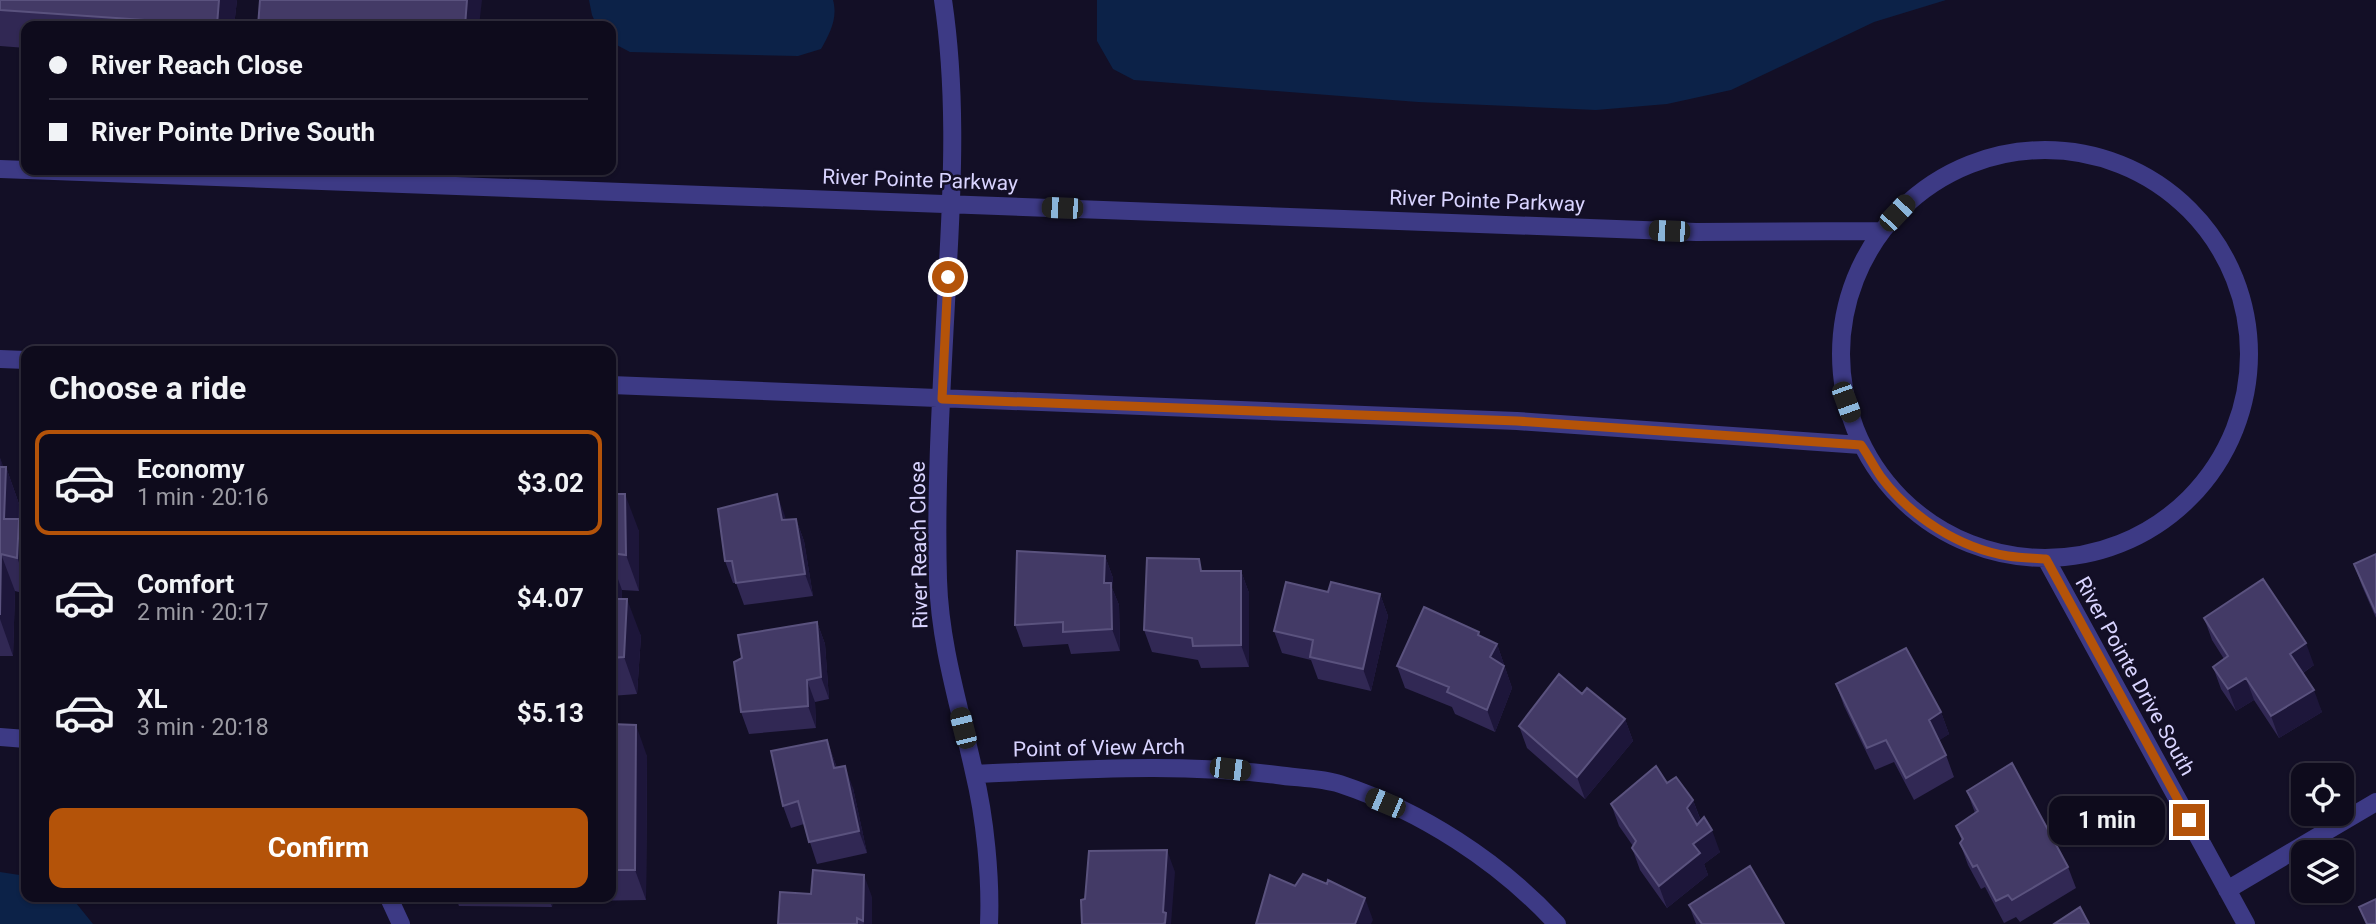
<!DOCTYPE html>
<meta charset="utf-8">
<style>
:root{--surface:#0e0b1c;--page:#171425;--text:#f1f3f6;--muted:#9b9ba3;--line:#2e2b3b;--accent:#b45309}
body{margin:0;font-family:Roboto,sans-serif;background:var(--page);color:var(--text);height:100vh;display:flex;flex-direction:column;font-size:26px;white-space:nowrap}
*{box-sizing:border-box;margin:0}
p{font-size:23px;color:var(--muted)}
.icon{flex:none;width:38px;height:38px;fill:none;stroke:currentColor;stroke-width:2;stroke-linecap:round;stroke-linejoin:round}
.map{position:relative;flex:1;overflow:hidden}
.details{position:absolute;left:21px;top:346px;width:595px;height:556px;display:flex;flex-direction:column;background:var(--surface);border-radius:14px;box-shadow:0 2px 5px #0004,0 0 0 2px var(--line)}
.details>*{flex:none}
.top-card{position:absolute;left:21px;top:21px;width:595px;height:154px;border-radius:14px;box-shadow:0 2px 5px #0004,0 0 0 2px var(--line);display:grid;align-content:center;height:154px;padding:0 28px;background:var(--surface)}
.controls{position:absolute;left:2291px;top:763px;display:grid;gap:14px}
.controls a{display:grid;place-items:center;width:63px;height:63px;border-radius:14px;background:var(--surface);box-shadow:0 2px 5px #0004,0 0 0 2px var(--line);font-size:35px}
.end{position:absolute;width:32px;height:32px;margin:-16px;border:9px solid #b45309;background:#fff;box-shadow:0 0 0 4px #fff}
.from{border-radius:50%}
.bubble{position:absolute;height:49px;border-radius:14px;background:var(--surface);box-shadow:0 2px 5px #0004,0 0 0 2px var(--line);font-size:23px;font-weight:700;line-height:49px;text-align:center}
.car{position:absolute;width:21px;height:42px;margin:-21px -10px;border-radius:9px;box-shadow:0 0 5px 2px #0007;background:linear-gradient(#222 24%,#8ab4d8 0 40%,#222 0 76%,#8ab4d8 0 86%,#222 0)}
.top-card b{display:flex;align-items:center;gap:24px;height:66px;font-size:26px}
.top-card b+b{border-top:2px solid var(--line)}
.top-card i{width:18px;height:18px;background:var(--text)}
ul{padding:0;list-style:none}
li{display:flex;align-items:center;gap:21px;height:105px;margin:0 14px 10px;padding:0 14px;border:4px solid transparent;border-radius:14px}
li div{flex:1}
li b{display:block;font-size:26px}
li em{font-style:normal;font-weight:700}
li.on{border-color:var(--accent)}
li>.icon{width:63px;height:63px;stroke-width:1.5}
h2{padding:0 28px;font-size:32px;line-height:84px}
.cta{display:flex;gap:14px;margin-top:auto;padding:14px 28px}
.cta a{flex:1;height:80px;border-radius:14px;background:var(--accent);color:#fff;font-size:28px;font-weight:700;line-height:80px;text-align:center}
.map>svg:first-child{display:block}
</style>
<div class="map">
<svg width="2376" height="924" viewBox="0 0 2376 924">
<rect width="100%" height="100%" fill="#130f26"/>
<path fill="#0c2248" d="M 589,0 L 833,0 C 838,18 830,33 821,49 L 798,56 L 630,52 L 611,42 L 611,26 L 597,26 L 592,15 Z
M 1097,0 L 1946,0 L 1874,22 L 1731,90 L 1667,104 L 1596,110 L 1418,102 L 1134,80 L 1113,69 L 1097,41 Z
M 0,872 L 26,876 L 26,898 L 72,898 L 93,924 L 0,924 Z"/>
<g fill="none" stroke-linecap="round" stroke-linejoin="round">
<path stroke="#3d3a85" stroke-width="18" d="M 943,0 C 956,87 953,175 948,263 C 943,369 935,475 938,580 C 940,646 960,708 974,772 C 985,817 991,878 989,924
M1841 354a204 204 0 1 1 408 0a204 204 0 1 1-408 0Z
M 0,169 L 1696,232 L 1880,231
M 0,359 L 26,360
M 611,385 L 1517,421 L 1861,445
M 2046,559 L 2246,924
M 0,737 L 26,739
M 975,774 C 1076,770 1176,762 1277,775 C 1297,778 1321,778 1340,784 C 1421,811 1499,861 1557,924
M 2227,890 L 2376,802
M 389,898 L 401,924"/>
</g>
<path fill="#312854" d="M 0,0 L 237,0 L 234,26 L 26,26 L 26,48 L 0,46 Z
M 0,458 L 3,467 L 6,467 L 19,504 L 19,519 L 26,539 L 26,594 L 15,591 L 13,656 L 0,656 Z
M 611,494 L 639,531 L 639,591 L 622,590 L 622,599 L 641,636 L 637,694 L 611,696 Z
M 785,516 L 785,520 L 796,519 L 804,541 L 813,596 L 744,605 L 736,583 L 733,583 L 725,561 Z
M 2376,554 L 2376,618 L 2362,586 L 2354,564 Z
M 1105,556 L 1113,578 L 1112,588 L 1119,605 L 1120,651 L 1071,654 L 1068,644 L 1023,647 L 1015,625 Z
M 1203,571 L 1241,571 L 1249,593 L 1249,667 L 1201,668 L 1198,660 L 1152,652 L 1144,630 Z
M 1328,592 L 1380,594 L 1388,616 L 1371,691 L 1318,679 L 1311,660 L 1282,653 L 1274,631 Z
M 2204,618 L 2314,665 L 2303,673 L 2322,712 L 2279,738 L 2254,700 L 2236,711 L 2221,689 L 2213,667 L 2224,659 L 2212,640 Z
M 817,622 L 825,644 L 829,699 L 815,702 L 816,728 L 749,734 L 741,712 Z
M 1481,636 L 1497,644 L 1512,688 L 1495,732 L 1455,714 L 1452,707 L 1405,688 L 1397,666 Z
M 1836,684 L 1941,712 L 1949,734 L 1939,740 L 1946,755 L 1954,777 L 1914,800 L 1894,762 L 1875,770 L 1844,706 Z
M 1582,694 L 1625,719 L 1633,741 L 1585,799 L 1527,748 L 1519,726 Z
M 611,724 L 647,756 L 646,900 L 582,901 L 581,898 L 611,898 Z
M 827,740 L 837,768 L 853,788 L 867,853 L 817,864 L 804,824 L 791,828 L 783,806 Z
M 1667,783 L 1693,800 L 1701,821 L 1720,852 L 1704,864 L 1708,875 L 1667,908 L 1640,870 L 1632,848 L 1633,846 L 1619,826 L 1611,804 Z
M 1967,791 L 2068,867 L 2076,888 L 2020,922 L 2016,917 L 2004,923 L 1985,887 L 1981,889 L 1968,865 L 1960,843 L 1962,841 L 1956,826 L 1975,813 Z
M 811,894 L 872,897 L 872,924 L 778,924 Z
M 456,898 L 553,898 L 552,907 L 459,906 Z
M 1689,905 L 1784,924 L 1696,924 Z"/>
<path fill="#1d163a" d="M 219,0 L 237,0 L 234,26 L 217,26 Z
M 467,0 L 482,0 L 479,26 L 465,26 Z
M 0,458 L 6,473 L 6,467 L 19,504 L 18,544 L 19,519 L 26,539 L 26,583 L 4,519 Z
M 625,494 L 639,531 L 639,591 L 626,555 Z
M 777,494 L 785,516 L 790,542 L 782,520 Z
M 796,519 L 804,541 L 813,596 L 805,574 Z
M 1,554 L 15,591 L 13,656 L 0,619 Z
M 1105,556 L 1113,578 L 1112,588 L 1119,605 L 1120,651 L 1112,629 L 1104,583 Z
M 611,560 L 622,590 L 622,635 L 611,605 Z
M 1241,571 L 1249,593 L 1249,667 L 1241,645 Z
M 1380,594 L 1388,616 L 1371,691 L 1363,669 Z
M 627,599 L 641,636 L 637,694 L 624,657 Z
M 817,622 L 825,644 L 829,699 L 821,677 Z
M 2306,643 L 2314,665 L 2298,676 L 2290,654 Z
M 1497,644 L 1512,688 L 1495,732 L 1487,710 L 1490,657 Z
M 2246,678 L 2254,700 L 2236,711 L 2228,689 Z
M 807,680 L 815,702 L 816,728 L 808,706 Z
M 2314,690 L 2322,712 L 2279,738 L 2271,716 Z
M 1941,712 L 1949,734 L 1937,742 L 1929,720 Z
M 1625,719 L 1633,741 L 1585,799 L 1577,777 Z
M 636,725 L 647,756 L 646,900 L 635,870 Z
M 827,740 L 835,762 L 842,790 L 834,768 Z
M 845,766 L 853,788 L 867,853 L 859,831 Z
M 1693,800 L 1701,822 L 1695,830 L 1687,808 Z
M 1712,830 L 1720,852 L 1704,864 L 1708,875 L 1667,908 L 1659,886 L 1693,844 Z
M 1167,850 L 1175,872 L 1171,924 L 1165,924 L 1163,912 Z
M 864,875 L 872,897 L 872,924 L 864,924 L 863,921 Z
M 549,898 L 553,898 L 552,907 Z
M 1365,898 L 1373,920 L 1371,924 L 1355,924 Z"/>
<path fill="#433a66" stroke="#5a527e" stroke-width="2" d="M 0,0 L 219,0 L 217,25 L 0,10 Z
M 260,0 L 467,0 L 465,26 L 258,26 Z
M 0,467 L 6,467 L 4,519 L 19,519 L 17,558 L 1,554 L 0,615 Z
M 611,494 L 625,494 L 626,555 L 611,553 Z
M 777,494 L 782,520 L 796,519 L 805,574 L 736,583 L 732,561 L 725,561 L 718,509 Z
M 1017,551 L 1105,556 L 1104,583 L 1111,583 L 1112,629 L 1063,632 L 1063,622 L 1015,625 Z
M 2376,554 L 2376,613 L 2354,564 Z
M 1147,558 L 1199,559 L 1201,571 L 1241,571 L 1241,645 L 1193,646 L 1192,638 L 1144,630 Z
M 2263,579 L 2306,643 L 2290,654 L 2314,690 L 2271,716 L 2246,678 L 2228,689 L 2213,667 L 2228,656 L 2204,618 Z
M 1286,582 L 1328,592 L 1331,582 L 1380,594 L 1363,669 L 1310,657 L 1313,640 L 1274,631 Z
M 611,599 L 627,599 L 624,657 L 611,658 Z
M 1424,607 L 1479,632 L 1478,635 L 1497,644 L 1490,657 L 1504,666 L 1487,710 L 1447,692 L 1449,687 L 1397,666 Z
M 817,622 L 821,677 L 807,680 L 808,706 L 741,712 L 734,662 L 742,658 L 738,635 Z
M 1906,648 L 1941,712 L 1929,720 L 1946,755 L 1906,778 L 1886,740 L 1867,748 L 1836,684 Z
M 1559,674 L 1582,694 L 1587,688 L 1625,719 L 1577,777 L 1519,726 Z
M 611,724 L 636,725 L 635,870 L 611,870 Z
M 827,740 L 834,768 L 845,766 L 859,831 L 809,842 L 798,801 L 783,806 L 771,751 Z
M 2012,763 L 2068,867 L 2012,900 L 2008,895 L 1996,901 L 1977,865 L 1973,867 L 1960,843 L 1963,839 L 1956,826 L 1978,811 L 1967,791 Z
M 1656,766 L 1667,783 L 1676,777 L 1693,800 L 1687,808 L 1697,825 L 1704,817 L 1712,830 L 1693,844 L 1700,853 L 1659,886 L 1632,848 L 1636,841 L 1611,804 Z
M 1167,850 L 1163,912 L 1166,913 L 1165,923 L 1163,924 L 1082,924 L 1081,900 L 1085,899 L 1089,851 Z
M 1750,866 L 1784,924 L 1702,924 L 1689,905 Z
M 813,870 L 864,875 L 863,921 L 857,918 L 857,924 L 778,924 L 780,892 L 811,894 Z
M 1303,874 L 1327,884 L 1328,880 L 1365,898 L 1355,924 L 1256,924 L 1270,875 L 1295,886 Z
M 2376,899 L 2376,924 L 2367,924 L 2359,907 Z
M 2080,907 L 2089,924 L 2054,924 Z"/>
<g fill="none" stroke-linecap="round" stroke-linejoin="round">
<path stroke="#b45309" stroke-width="9" d="M 948,277 L 942,399 L 1517,421 L 1861,445 C 1868,455 1874,467 1881,477 C 1911,517 1959,548 2008,556 C 2021,558 2034,558 2046,559 L 2189,820"/>
</g>
<g text-anchor="middle" stroke-width="5" stroke-linejoin="round" paint-order="stroke">
<g font-size="21" fill="#d9d4ff" stroke="#130f26">
<text transform="translate(920 180) rotate(2)" y="7">River Pointe Parkway</text>
<text transform="translate(1487 201) rotate(2)" y="7">River Pointe Parkway</text>
<text transform="translate(919 545) rotate(-91)" y="7">River Reach Close</text>
<text transform="translate(2135 676) rotate(61)" y="7">River Pointe Drive South</text>
<text transform="translate(1099 748) rotate(-1)" y="7">Point of View Arch</text>
</g>
</g>
</svg>
<div class="controls">
<a><svg class="icon" aria-label="locate" viewBox="0 0 24 24"><circle cx="12" cy="12" r="6"/><path d="M12 2v4M12 18v4M2 12h4M18 12h4"/></svg></a>
<a><svg class="icon" aria-label="layers" viewBox="0 0 24 24"><path d="M12 4l9 5-9 5-9-5zM3 14l9 5 9-5"/></svg></a>
</div>
<i class="end from" style="left:948px;top:277px"></i>
<i class="end" style="left:2189px;top:820px"></i>
<div class="bubble" style="left:2049px;top:796px;width:116px">1 min</div>
<i class="car" style="left:1062px;top:208px;rotate:272deg"></i>
<i class="car" style="left:1897px;top:213px;rotate:43deg"></i>
<i class="car" style="left:1669px;top:231px;rotate:272deg"></i>
<i class="car" style="left:1846px;top:402px;rotate:160deg"></i>
<i class="car" style="left:963px;top:728px;rotate:346deg"></i>
<i class="car" style="left:1230px;top:769px;rotate:97deg"></i>
<i class="car" style="left:1385px;top:803px;rotate:293deg"></i>
<div class="top-card">
<b><i class="from"></i>River Reach Close</b>
<b><i></i>River Pointe Drive South</b>
</div>
<section class="details">
<h2>Choose a ride</h2>
<ul>
<li class="on"><svg class="icon" aria-label="car" viewBox="0 0 24 24"><path d="M5 17H2v-5l4-1 3-4h7l3 4 3 1v5h-3M9 17h6M6 11h13"/><circle cx="7" cy="17" r="2"/><circle cx="17" cy="17" r="2"/></svg><div><b>Economy</b><p>1 min · 20:16</p></div><em>$3.02</em></li>
<li><svg class="icon" aria-label="car" viewBox="0 0 24 24"><path d="M5 17H2v-5l4-1 3-4h7l3 4 3 1v5h-3M9 17h6M6 11h13"/><circle cx="7" cy="17" r="2"/><circle cx="17" cy="17" r="2"/></svg><div><b>Comfort</b><p>2 min · 20:17</p></div><em>$4.07</em></li>
<li><svg class="icon" aria-label="car" viewBox="0 0 24 24"><path d="M5 17H2v-5l4-1 3-4h7l3 4 3 1v5h-3M9 17h6M6 11h13"/><circle cx="7" cy="17" r="2"/><circle cx="17" cy="17" r="2"/></svg><div><b>XL</b><p>3 min · 20:18</p></div><em>$5.13</em></li>
</ul>
<div class="cta"><a>Confirm</a></div>
</section>
</div>
